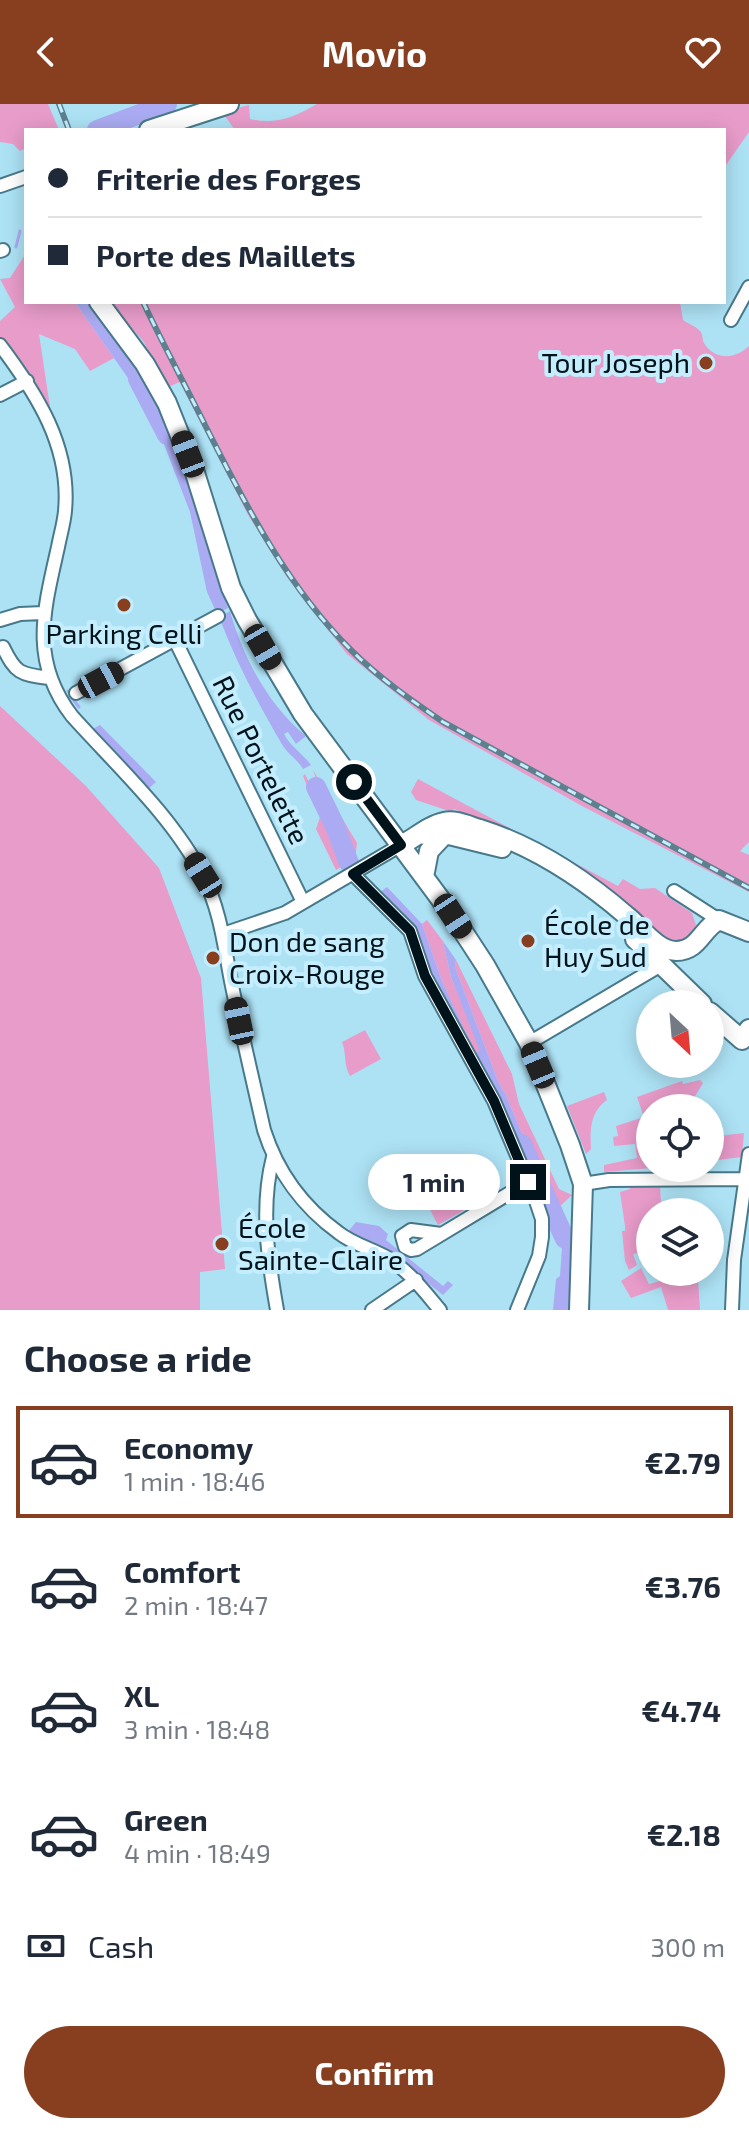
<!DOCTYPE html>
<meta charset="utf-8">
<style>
:root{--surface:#fff;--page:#f6f6f7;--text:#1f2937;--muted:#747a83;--line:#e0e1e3;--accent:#873f1f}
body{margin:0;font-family:"Exo 2",sans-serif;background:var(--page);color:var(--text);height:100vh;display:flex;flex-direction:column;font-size:30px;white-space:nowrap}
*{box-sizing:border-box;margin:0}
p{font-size:26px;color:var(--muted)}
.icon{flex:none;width:44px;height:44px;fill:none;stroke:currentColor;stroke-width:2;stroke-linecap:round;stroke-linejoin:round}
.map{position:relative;height:1206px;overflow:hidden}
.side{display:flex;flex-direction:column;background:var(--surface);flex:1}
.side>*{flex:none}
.guide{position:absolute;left:24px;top:24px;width:702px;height:176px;border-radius:0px;box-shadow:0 4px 20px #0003;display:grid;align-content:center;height:176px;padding:0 24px;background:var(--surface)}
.needle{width:52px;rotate:154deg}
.buttons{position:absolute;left:636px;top:886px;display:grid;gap:16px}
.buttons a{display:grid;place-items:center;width:88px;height:88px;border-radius:50%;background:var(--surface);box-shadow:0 4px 20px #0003;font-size:40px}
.end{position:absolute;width:36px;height:36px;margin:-18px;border:10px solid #01131a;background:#fff;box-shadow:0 0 0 4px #fff}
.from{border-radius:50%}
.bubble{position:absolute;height:56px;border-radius:28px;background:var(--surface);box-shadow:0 4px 20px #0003;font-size:26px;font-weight:700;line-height:56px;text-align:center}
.car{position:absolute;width:24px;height:48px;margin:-24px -12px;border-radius:10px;box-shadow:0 0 6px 2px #0007;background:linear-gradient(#222 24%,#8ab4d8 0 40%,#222 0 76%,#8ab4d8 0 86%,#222 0)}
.guide b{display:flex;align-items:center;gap:28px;height:76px;font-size:30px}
.guide b+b{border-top:2px solid var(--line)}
.guide i{width:20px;height:20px;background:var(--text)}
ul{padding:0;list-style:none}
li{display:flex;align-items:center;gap:24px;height:112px;margin:0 16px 12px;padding:0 8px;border:4px solid transparent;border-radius:0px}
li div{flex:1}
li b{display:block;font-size:30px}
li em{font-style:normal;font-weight:700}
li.selected{border-color:var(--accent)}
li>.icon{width:72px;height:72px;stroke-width:1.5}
h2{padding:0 24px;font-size:36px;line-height:96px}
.pay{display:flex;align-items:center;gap:20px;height:88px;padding:0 24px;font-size:30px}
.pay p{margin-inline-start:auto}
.cta{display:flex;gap:16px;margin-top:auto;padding:16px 24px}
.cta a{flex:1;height:92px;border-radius:48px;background:var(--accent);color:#fff;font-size:32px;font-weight:700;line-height:92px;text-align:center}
header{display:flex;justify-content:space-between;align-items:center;height:104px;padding:0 24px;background:var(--accent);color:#fff;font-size:36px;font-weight:700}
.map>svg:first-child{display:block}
</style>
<header><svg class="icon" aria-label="back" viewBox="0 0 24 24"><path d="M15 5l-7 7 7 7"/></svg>Movio<svg class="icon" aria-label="heart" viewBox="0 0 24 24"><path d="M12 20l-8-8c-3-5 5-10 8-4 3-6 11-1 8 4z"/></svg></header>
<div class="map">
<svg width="749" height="1206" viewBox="0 0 749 1206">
<rect width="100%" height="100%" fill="#ade2f5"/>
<path fill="#e89cca" d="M 0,0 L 48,0 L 59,26 L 26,26 L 26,44 L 20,47 L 13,40 L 0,38 Z
M 317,0 L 749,0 L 749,28 L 724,64 L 724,26 L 235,26 L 222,8 L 249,1 L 250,15 C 276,21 295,13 317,0 Z
M 26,149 L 26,198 L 75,198 L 114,254 L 90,267 L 75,245 L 39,230 L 50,303 L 43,306 L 0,241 L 0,217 L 15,203 L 0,175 L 10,174 Z
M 109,198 L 680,198 L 683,216 C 687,219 697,223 700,227 C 703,230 702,235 704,239 C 715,257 736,255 749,242 L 749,738 L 740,747 L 749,751 L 749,788 L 582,702 L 429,616 L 347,550 L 287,473 L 247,409 L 180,278 L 168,283 L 143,237 Z
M 0,602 L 86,682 L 159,764 L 201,874 L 225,1165 L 200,1168 L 200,1206 L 0,1206 Z
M 313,666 L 357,739 L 355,755 L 336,766 L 316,725 L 320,713 L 303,672 L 305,670 L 320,702 L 327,707 Z
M 418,675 L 618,782 L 623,775 L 640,785 L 655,784 L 692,809 L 696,821 L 687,837 L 668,839 L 553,750 L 520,731 L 459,710 L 459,707 L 454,705 L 452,708 L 416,696 L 411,688 Z
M 427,816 L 443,837 L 451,873 L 480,945 L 478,949 L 475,949 L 442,877 L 422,820 Z
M 456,856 L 512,970 L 519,1000 L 559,1085 L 572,1091 L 556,1106 L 550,1094 L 543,1098 L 531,1069 L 536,1063 L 505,989 L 499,980 L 455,863 Z
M 365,926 L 381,955 L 350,972 C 343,960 347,950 342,938 Z
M 700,976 L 703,979 L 688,1004 L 650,1004 L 652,1064 L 604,1068 L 604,1061 L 637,1054 L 635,1040 L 614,1042 L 613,1033 L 618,1032 L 616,1022 L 644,1013 L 637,993 L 682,977 L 683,980 Z
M 604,988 L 607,996 C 590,1008 590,1026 591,1045 L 586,1050 L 567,1002 Z
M 744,1029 L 742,1053 L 710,1057 L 710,1033 Z
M 458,1077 L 468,1104 L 438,1121 L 429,1104 L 455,1089 L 451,1081 Z
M 660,1081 L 661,1098 L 676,1098 L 677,1107 L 680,1107 L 680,1102 L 702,1103 L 702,1108 L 650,1108 L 650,1121 L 644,1121 L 645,1148 L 633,1150 L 637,1161 L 629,1166 L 625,1157 L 622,1127 L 625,1127 L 625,1122 L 620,1088 L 630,1085 L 630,1082 Z
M 641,1164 L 649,1180 L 678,1172 L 678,1168 L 692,1168 L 698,1176 L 700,1206 L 668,1206 L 661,1183 L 631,1194 L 621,1177 Z"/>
<path fill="#aaabf2" d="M 75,198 L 88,198 L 129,251 L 156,297 L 146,300 Z
M 160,305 C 188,370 203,439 228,504 L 217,510 L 207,488 L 190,408 L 152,309 Z
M 230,507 C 243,554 269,602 306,632 L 296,640 L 288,628 L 284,630 C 291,643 302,649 311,661 L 303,665 C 298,656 289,651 283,642 C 259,601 236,558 219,513 Z
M 100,621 L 156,678 L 147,686 L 91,626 Z
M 387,783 L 422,820 L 442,877 L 475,948 L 478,949 L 479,945 L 451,873 L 443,837 L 456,856 L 455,863 L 499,980 L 505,989 L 536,1063 L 531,1069 L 444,897 L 414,825 L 379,789 Z
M 558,1109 L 573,1139 L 569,1206 L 553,1206 L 556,1175 L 560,1172 L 562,1143 L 551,1115 Z
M 356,1118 L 379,1122 L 388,1130 L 386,1136 L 443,1182 L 448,1177 L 453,1181 L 443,1191 L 400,1157 L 347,1129 Z"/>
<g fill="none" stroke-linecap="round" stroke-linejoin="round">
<path stroke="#aaabf2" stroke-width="3" d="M 16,143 L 20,127
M 68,587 L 70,590
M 72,594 L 79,603"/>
<path stroke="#aaabf2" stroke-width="20" d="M 97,26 L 167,0
M 138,275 L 167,331
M 316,683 L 335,722 L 349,759
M 522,1040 L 565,1135"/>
<defs>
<path id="street" d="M 0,82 L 26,73
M 0,147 L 3,146
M 731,216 L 749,183
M 0,241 C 37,290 71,343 65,407 C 64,419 60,432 58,443 C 44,506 29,556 72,612 C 116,661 173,713 203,772 C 220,805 224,841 231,877 C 241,927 253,977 264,1026 C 277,1067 303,1103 339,1129 C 353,1140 372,1145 388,1154 C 409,1167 424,1187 440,1206
M 0,291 L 27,277
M 0,516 L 20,510 L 43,509
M 175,536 L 303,798
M 3,543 C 16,570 20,570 49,574
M 76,589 L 218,512
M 353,770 L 410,827 L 425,872 L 494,997 L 535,1094 L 542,1115 L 542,1133 L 539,1152 L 517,1206
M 674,787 L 719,816
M 223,830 L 285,809 L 401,741
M 529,939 L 661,861
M 273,1053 C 260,1104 268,1155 277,1206
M 583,1080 L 609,1076 L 745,1075
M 441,1130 L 411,1126 L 402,1132 L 405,1143 L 411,1146 L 417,1145 L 528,1078
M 372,1206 L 416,1176
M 732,1206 L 734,1156 L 749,1050"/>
<path id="secondary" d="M 149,26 L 229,0
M 99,198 L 145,260 L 167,299 L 195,369 L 231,484 L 247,516 L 303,610 L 453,812 L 485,861 L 529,939 L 570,1041 L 583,1080 L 579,1206
M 425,731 L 445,730 L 502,744
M 401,741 C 415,734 429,721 444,718 C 456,715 469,722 480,725 C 534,742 584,775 627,812 C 641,823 657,847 676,847 C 699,847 702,824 719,816 L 749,828
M 424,773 L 429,747 L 445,730
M 635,835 L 702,900
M 710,908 L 742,936 L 749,925"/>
</defs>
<use href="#street" stroke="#48798a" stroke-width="16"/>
<use href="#secondary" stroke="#48798a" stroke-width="22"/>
<use href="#street" stroke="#fff" stroke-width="12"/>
<use href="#secondary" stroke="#fff" stroke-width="18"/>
<defs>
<path id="rail" d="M 59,0 L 69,26
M 143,198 C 163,240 185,281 206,323 C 246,402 288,484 352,547 C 379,574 411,596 443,618 L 749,784"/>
</defs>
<use href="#rail" stroke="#5c808e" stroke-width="6"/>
<use href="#rail" stroke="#c4edfd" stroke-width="3" stroke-dasharray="9" stroke-linecap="butt"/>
</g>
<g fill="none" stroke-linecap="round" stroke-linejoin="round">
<path stroke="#01131a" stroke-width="10" d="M 354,678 L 401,741 L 353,770 L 410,827 L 425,872 L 494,997 L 528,1078"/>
</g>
<g fill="#873f1f" stroke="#c4edfd" stroke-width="3">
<circle cx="706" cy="259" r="8"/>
<circle cx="124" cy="501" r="8"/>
<circle cx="528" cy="837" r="8"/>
<circle cx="213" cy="854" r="8"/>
<circle cx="222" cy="1140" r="8"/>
</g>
<g text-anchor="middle" stroke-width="8" stroke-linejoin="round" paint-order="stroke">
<g font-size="28" fill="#01131a" stroke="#c4edfd" text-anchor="start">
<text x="690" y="269" text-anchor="end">Tour Joseph</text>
<text x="124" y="540" text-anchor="middle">Parking Celli</text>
<text x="544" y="831">École de<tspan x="544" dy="32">Huy Sud</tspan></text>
<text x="229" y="848">Don de sang<tspan x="229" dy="32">Croix-Rouge</tspan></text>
<text x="238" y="1134">École<tspan x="238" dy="32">Sainte-Claire</tspan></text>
</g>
<g font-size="28" fill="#01131a" stroke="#c4edfd">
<text transform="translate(261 656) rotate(64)" y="10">Rue Portelette</text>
</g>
</g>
</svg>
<div class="buttons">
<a><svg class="needle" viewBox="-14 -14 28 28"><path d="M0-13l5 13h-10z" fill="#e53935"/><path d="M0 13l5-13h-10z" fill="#747a83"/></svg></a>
<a><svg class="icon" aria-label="locate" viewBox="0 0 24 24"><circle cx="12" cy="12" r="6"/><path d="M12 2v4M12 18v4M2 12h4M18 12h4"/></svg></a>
<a><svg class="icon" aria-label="layers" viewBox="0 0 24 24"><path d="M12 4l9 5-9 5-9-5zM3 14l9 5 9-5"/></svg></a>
</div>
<i class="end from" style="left:354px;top:678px"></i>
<i class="end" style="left:528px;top:1078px"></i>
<div class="bubble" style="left:368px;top:1050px;width:132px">1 min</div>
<i class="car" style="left:188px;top:350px;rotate:339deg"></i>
<i class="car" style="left:263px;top:543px;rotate:150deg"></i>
<i class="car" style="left:101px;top:576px;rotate:62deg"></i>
<i class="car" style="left:203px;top:771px;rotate:328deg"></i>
<i class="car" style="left:453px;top:812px;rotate:147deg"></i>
<i class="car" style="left:239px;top:917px;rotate:348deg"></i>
<i class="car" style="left:538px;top:961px;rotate:337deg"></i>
<div class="guide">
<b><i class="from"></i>Friterie des Forges</b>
<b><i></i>Porte des Maillets</b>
</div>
</div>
<section class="side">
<h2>Choose a ride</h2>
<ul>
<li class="selected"><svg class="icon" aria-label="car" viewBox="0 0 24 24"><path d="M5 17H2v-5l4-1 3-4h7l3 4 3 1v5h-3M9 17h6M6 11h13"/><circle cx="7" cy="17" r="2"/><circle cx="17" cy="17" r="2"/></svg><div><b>Economy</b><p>1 min · 18:46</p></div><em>€2.79</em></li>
<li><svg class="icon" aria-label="car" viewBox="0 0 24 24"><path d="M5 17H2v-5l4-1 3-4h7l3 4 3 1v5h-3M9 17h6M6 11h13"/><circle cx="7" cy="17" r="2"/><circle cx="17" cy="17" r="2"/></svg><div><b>Comfort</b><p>2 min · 18:47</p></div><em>€3.76</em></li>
<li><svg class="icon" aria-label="car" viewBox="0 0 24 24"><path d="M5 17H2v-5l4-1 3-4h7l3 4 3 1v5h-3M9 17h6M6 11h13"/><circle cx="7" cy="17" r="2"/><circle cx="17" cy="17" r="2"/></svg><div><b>XL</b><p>3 min · 18:48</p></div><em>€4.74</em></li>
<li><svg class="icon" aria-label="car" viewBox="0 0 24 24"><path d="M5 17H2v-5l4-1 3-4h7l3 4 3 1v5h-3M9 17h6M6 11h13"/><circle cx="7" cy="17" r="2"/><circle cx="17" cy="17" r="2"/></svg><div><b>Green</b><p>4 min · 18:49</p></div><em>€2.18</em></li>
</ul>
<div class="pay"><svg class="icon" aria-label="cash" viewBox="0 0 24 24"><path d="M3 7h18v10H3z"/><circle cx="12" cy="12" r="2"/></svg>Cash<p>300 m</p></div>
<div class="cta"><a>Confirm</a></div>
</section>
